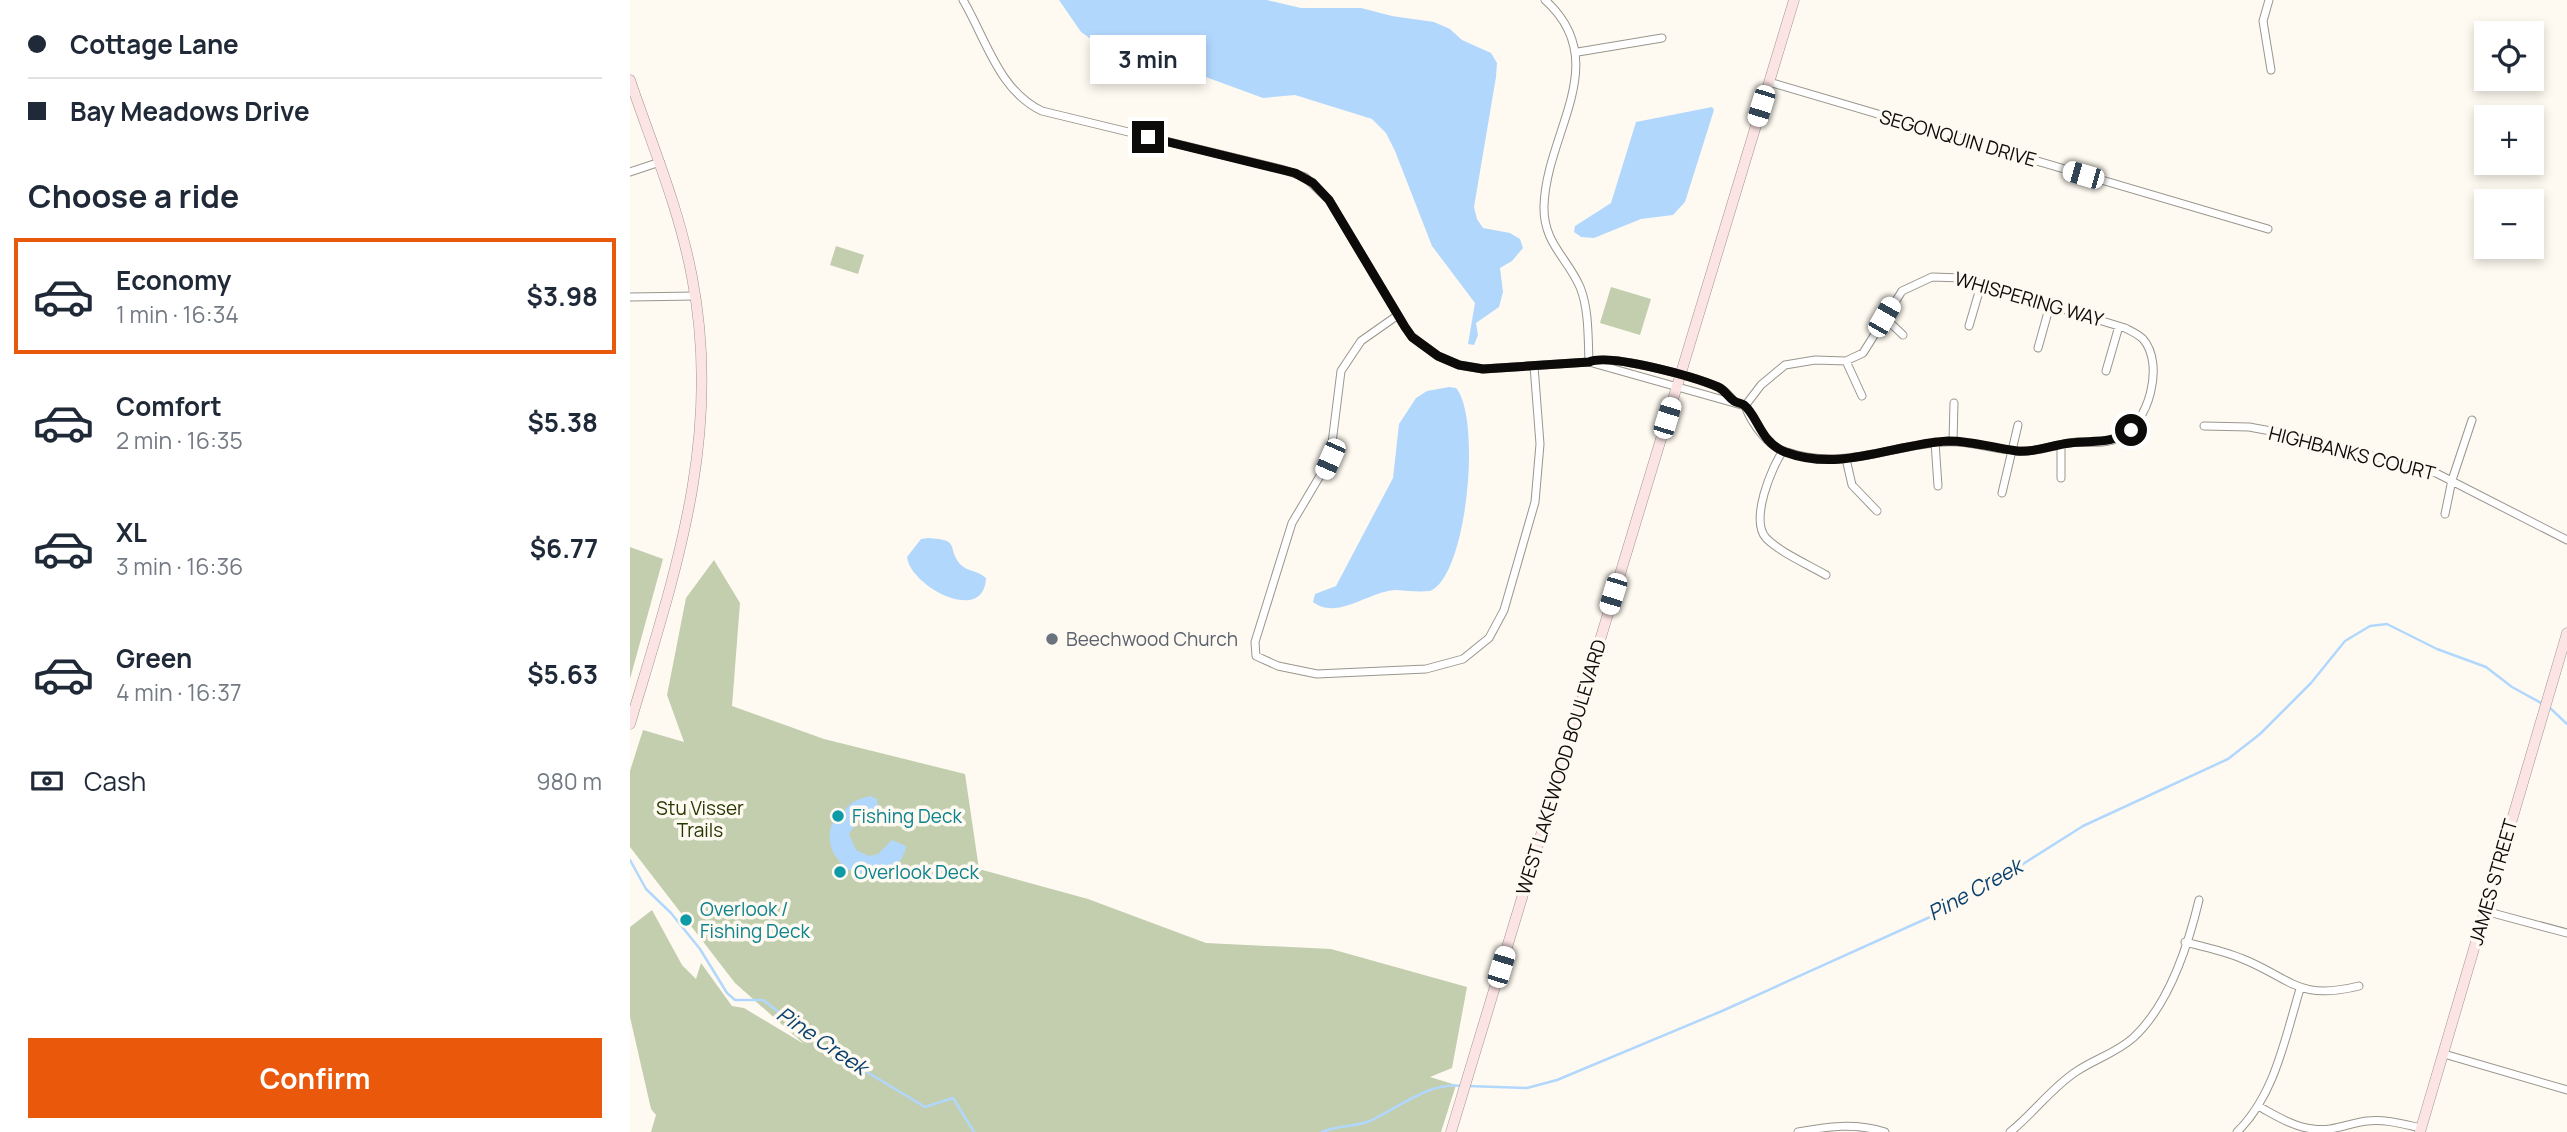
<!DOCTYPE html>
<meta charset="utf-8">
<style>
:root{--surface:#fff;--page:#f2f2f3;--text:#1f2937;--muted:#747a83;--line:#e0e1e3;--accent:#ea580c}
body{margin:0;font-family:Manrope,sans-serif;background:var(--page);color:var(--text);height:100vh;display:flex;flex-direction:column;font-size:26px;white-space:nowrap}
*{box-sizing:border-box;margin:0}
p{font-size:23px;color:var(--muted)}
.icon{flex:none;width:38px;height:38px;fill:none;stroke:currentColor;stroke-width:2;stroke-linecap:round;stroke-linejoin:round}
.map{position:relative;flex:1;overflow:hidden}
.details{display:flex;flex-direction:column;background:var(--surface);width:630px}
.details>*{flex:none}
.hud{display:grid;align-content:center;height:154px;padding:0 28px;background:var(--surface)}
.controls{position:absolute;left:1844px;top:21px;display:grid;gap:14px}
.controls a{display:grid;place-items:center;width:70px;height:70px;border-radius:0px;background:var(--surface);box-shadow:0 4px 10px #0003;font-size:35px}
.end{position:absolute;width:32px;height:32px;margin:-16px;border:9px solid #0d0b09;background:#fff;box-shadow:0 0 0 4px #fff}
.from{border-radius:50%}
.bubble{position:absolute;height:49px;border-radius:0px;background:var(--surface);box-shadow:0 4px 10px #0003;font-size:23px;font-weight:700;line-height:49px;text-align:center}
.car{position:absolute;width:21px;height:42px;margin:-21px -10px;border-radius:9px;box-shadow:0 0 5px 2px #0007;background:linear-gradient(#fff 24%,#345 0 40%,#fff 0 76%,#345 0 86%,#fff 0)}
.hud b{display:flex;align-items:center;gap:24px;height:66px;font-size:26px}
.hud b+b{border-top:2px solid var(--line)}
.hud i{width:18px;height:18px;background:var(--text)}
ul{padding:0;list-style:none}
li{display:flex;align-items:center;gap:21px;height:116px;margin:0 14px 10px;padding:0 14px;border:4px solid transparent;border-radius:0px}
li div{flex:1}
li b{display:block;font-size:26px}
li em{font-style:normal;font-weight:700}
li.current{border-color:var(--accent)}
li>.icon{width:63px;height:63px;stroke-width:1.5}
h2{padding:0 28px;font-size:32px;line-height:84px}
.pay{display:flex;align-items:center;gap:18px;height:77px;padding:0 28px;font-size:26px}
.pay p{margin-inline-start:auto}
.button{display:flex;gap:14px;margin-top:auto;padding:14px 28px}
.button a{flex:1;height:80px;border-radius:0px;background:var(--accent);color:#fff;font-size:28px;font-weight:700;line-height:80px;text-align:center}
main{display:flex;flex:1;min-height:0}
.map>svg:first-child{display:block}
</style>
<main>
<section class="details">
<div class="hud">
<b><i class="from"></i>Cottage Lane</b>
<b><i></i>Bay Meadows Drive</b>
</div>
<h2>Choose a ride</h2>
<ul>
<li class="current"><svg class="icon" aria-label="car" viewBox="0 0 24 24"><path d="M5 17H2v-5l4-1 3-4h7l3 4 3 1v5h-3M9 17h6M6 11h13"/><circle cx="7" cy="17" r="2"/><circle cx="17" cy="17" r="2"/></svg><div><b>Economy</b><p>1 min · 16:34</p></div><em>$3.98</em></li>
<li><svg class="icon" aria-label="car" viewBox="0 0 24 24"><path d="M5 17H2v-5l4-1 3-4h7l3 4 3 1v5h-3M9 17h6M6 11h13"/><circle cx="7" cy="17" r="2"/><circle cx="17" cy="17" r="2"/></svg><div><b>Comfort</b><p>2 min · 16:35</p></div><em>$5.38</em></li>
<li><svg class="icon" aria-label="car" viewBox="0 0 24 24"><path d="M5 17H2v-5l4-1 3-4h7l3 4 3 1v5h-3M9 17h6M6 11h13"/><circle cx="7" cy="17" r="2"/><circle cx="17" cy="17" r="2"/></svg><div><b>XL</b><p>3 min · 16:36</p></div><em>$6.77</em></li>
<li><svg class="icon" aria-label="car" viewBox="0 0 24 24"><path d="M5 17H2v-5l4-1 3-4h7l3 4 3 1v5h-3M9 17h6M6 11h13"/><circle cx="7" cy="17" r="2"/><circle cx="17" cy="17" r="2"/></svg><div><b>Green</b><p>4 min · 16:37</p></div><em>$5.63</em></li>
</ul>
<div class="pay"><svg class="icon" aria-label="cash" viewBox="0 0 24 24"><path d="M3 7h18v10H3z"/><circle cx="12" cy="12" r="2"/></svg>Cash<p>980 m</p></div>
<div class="button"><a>Confirm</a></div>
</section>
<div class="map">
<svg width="1937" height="1132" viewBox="0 0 1937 1132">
<rect width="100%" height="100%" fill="#fefaf1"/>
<path fill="#c2ceae" d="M 206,246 L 234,255 L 228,274 L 200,265 Z
M 981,287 L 1021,299 L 1010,335 L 970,323 Z
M 0,547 L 33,559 L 0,679 Z
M 84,560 L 110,603 L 102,706 L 194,739 L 335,774 L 349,869 L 458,899 L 576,943 L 701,949 L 837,987 L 822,1068 L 800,1077 L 826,1085 L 811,1132 L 21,1132 L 26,1115 L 21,1109 L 0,1017 L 0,927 L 22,910 L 52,965 L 66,979 L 71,963 L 102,1006 L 114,1008 L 174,1044 L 105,983 L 0,847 L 0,771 L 13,730 L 54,742 L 37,695 L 56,598 Z"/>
<path fill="#b2d7fd" d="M 429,0 L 637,0 L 671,8 L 731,8 L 762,16 L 804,22 L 820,29 L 832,40 L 861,53 L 867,63 L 866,77 L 844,207 L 847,219 L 853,228 L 880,233 L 890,239 L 893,248 L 882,261 L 870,268 L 873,292 L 869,307 L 846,323 L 848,335 L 844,345 L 838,344 L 845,303 L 802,246 L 765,151 L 756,133 L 742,119 L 665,95 L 633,98 L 524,58 L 468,44 L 451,32 Z
M 1082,107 L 1084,110 L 1055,202 L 1043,215 L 1011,219 L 964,238 L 951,237 L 944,232 L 945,226 L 981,203 L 1006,122 Z
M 819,387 L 826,388 C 852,418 837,577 800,591 C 788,592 778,591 767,590 C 740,590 708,621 683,602 L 685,594 L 706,586 L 763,478 L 769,424 L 786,398 L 797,391 Z
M 298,538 C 332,540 316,547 330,564 C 336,571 349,571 356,578 C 354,626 280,586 277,557 L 291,539 Z
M 240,796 L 247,799 L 248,806 L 232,815 L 219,834 L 226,850 L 239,856 L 248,854 L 262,840 L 276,846 C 274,862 260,871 248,881 C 221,878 191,854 202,824 C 220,808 213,803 240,796 Z"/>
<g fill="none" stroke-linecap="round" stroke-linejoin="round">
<path stroke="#b2d7fd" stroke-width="2.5" d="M 1919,707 L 1937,724
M 0,860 L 16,889 L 41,913 L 70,949 L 97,993 L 105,1000 L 133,1000 L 189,1043 L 295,1107 L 323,1098 L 344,1132
M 838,1086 L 897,1088 L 927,1080 L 1092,1011 L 1331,903 L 1453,826 L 1598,759 L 1630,734 L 1681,683 L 1715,641 L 1740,626 L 1757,624 L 1807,649 L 1856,667 L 1882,687 L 1913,704
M 692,1132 C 707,1125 725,1127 740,1121 C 770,1107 798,1082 832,1086"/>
<defs>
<path id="street" d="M 333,0 C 356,39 369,91 412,111 L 651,169 L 675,177 L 699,200 L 775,327 L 782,337 L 808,356 L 829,365 L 853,369 L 959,362 C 981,353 1065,377 1088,387 C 1095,390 1099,396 1104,401
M 915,0 C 984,62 916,132 914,206 C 913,243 937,257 950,287 C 959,309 958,338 959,362
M 1639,0 L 1633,21 L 1641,70
M 948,52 L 1032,38
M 1139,82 L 1638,229
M 0,172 L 30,162
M 0,297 L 65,296
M 768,315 L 731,341 L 711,371 L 700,459 L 662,523 L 625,642 L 626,656 L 648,666 L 687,674 L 796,669 L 833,659 L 859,638 L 874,610 L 905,502 L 910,444 L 904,366
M 1254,317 L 1273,335
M 1339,326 L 1351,285
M 1408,348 L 1420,305
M 1216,361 L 1232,396
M 959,362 L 1115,406 C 1122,424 1138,447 1157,452 C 1215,471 1259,445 1315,442 C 1342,440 1368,452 1395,451 C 1413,451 1429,443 1447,442 C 1461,442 1476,444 1489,438 C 1519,424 1535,364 1513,339 C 1508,334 1501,331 1495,328 L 1332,278 L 1302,277 L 1272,291 L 1233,353 L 1216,361 L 1185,360 L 1155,365 L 1131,385 L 1115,406
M 1476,371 L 1489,326
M 1574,426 L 1619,427 L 1663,435 L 1806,473 L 1937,540
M 1323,441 L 1324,403
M 1305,442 L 1308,486
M 1431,445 L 1431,478
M 1153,451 C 1141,468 1120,520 1136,538 C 1151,553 1177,564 1196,575
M 1216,459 L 1222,485 L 1247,511
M 1372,493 L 1388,425
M 1815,514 L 1822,480 L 1842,420
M 1855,911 L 1937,933
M 1555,942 C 1575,947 1594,951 1613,959 C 1662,979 1668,1001 1729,986
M 1814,1054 L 1937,1090
M 1628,1106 C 1645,1115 1663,1127 1683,1129 C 1702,1132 1719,1123 1737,1121 C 1756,1119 1773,1124 1791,1128
M 1168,1132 C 1198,1126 1226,1123 1255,1132
M 1380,1132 C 1403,1114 1422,1087 1447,1071 C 1465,1059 1486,1053 1503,1038 C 1539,1005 1558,946 1569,900
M 1607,1132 C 1645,1095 1655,1038 1670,989"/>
<path id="secondary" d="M 0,80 C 22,145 49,208 62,277 C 93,437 45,573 0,724
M 821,1132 L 1164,0
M 1790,1132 L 1937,633"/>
</defs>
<use href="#street" stroke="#9a968e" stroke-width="9"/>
<use href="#secondary" stroke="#9a968e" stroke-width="11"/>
<use href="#street" stroke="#fff" stroke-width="7"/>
<use href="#secondary" stroke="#fce4e5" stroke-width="10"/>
</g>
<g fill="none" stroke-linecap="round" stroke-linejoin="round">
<path stroke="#0d0b09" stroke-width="9" d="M 518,137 L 665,173 L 683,183 L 699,200 L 775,327 L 782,337 L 808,356 L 829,365 L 853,369 L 959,362 C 980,353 1065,377 1088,387 C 1095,390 1098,397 1104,401 C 1107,403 1111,403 1114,405 C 1128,416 1130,442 1155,452 C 1211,473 1263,444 1318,441 C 1342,441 1364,448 1387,451 C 1405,453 1422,445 1440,443 C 1463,440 1481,445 1501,430"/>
</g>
<circle fill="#6b7280" stroke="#fefaf1" stroke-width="2.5" cx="422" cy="639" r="7"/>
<g fill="#0f9aa8" stroke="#fefaf1" stroke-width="2.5">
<circle cx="208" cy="816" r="7"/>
<circle cx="210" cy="872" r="7"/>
<circle cx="56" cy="920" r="7"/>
</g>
<g text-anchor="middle" stroke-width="7" stroke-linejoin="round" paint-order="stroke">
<g font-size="19" fill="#0d0b09" stroke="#fefaf1">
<text transform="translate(1328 138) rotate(16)" y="7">SEGONQUIN DRIVE</text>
<text transform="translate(1399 299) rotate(16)" y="7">WHISPERING WAY</text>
<text transform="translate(1722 453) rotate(14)" y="7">HIGHBANKS COURT</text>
<text transform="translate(931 767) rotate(-73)" y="7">WEST LAKEWOOD BOULEVARD</text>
<text transform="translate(1863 882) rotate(-74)" y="7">JAMES STREET</text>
</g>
<g font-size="19" fill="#5b616d" stroke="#fefaf1" text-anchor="start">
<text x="436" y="646">Beechwood Church</text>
</g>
<g font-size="19" fill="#283702" stroke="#fefaf1">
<text x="70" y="815">Stu Visser<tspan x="70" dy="22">Trails</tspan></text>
</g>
<g font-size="19" fill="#0d838f" stroke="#fefaf1" text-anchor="start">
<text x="222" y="823">Fishing Deck</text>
<text x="224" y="879">Overlook Deck</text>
<text x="70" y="916">Overlook /<tspan x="70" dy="22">Fishing Deck</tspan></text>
</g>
<g font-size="21" font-style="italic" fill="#0a416f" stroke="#fefaf1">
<text transform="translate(1345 890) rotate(-29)" y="7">Pine Creek</text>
<text transform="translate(192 1041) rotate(34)" y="7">Pine Creek</text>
</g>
</g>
</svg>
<div class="controls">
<a><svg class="icon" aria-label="locate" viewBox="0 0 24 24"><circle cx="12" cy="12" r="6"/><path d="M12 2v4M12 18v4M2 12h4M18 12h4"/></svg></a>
<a>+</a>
<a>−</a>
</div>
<i class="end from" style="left:1501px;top:430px"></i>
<i class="end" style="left:518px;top:137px"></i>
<div class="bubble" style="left:460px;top:35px;width:116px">3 min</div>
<i class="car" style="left:1131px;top:106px;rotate:197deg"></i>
<i class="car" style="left:1453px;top:175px;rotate:286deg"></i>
<i class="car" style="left:1254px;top:317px;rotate:30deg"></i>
<i class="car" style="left:1037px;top:418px;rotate:17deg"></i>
<i class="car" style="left:700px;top:459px;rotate:204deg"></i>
<i class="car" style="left:983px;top:594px;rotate:197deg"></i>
<i class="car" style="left:871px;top:967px;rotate:17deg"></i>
</div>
</main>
